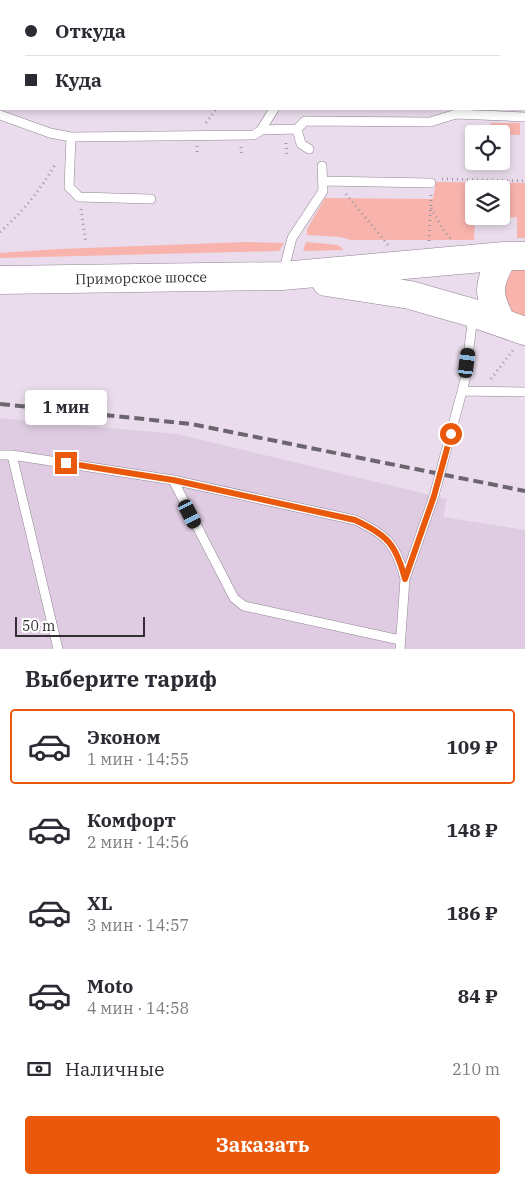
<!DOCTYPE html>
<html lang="ru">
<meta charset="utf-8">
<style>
:root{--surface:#fff;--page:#f7f7f7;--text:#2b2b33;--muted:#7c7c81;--line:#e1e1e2;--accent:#ea580c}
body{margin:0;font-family:"IBM Plex Serif",serif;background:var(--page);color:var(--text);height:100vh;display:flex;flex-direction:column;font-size:19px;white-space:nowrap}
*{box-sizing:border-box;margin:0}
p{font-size:16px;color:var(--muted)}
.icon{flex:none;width:28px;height:28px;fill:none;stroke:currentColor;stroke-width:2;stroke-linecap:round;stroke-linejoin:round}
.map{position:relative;height:649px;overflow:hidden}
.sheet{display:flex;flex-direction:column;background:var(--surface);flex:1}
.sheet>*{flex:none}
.top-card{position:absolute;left:0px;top:0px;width:525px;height:110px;box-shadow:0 2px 8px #0003;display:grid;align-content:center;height:110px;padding:0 25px;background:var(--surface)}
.fabs{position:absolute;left:465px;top:125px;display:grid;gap:10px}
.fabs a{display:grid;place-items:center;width:45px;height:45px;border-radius:5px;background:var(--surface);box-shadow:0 2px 8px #0003;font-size:25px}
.scale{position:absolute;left:15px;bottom:12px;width:130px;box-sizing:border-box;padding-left:5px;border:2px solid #332e34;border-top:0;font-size:14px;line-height:18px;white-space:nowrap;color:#332e34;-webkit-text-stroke:4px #fff;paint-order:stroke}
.end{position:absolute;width:22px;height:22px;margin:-11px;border:6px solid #ea580c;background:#fff;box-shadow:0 0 0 2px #fff}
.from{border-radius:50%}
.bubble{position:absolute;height:35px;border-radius:5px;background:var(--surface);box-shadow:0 2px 8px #0003;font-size:16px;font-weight:700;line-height:35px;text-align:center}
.car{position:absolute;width:15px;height:30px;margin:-15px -8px;border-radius:6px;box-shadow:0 0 4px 1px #0007;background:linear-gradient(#222 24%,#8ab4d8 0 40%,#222 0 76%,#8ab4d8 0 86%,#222 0)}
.top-card b{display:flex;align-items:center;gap:18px;height:48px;font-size:19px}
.top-card b+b{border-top:1px solid var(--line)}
.top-card i{width:12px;height:12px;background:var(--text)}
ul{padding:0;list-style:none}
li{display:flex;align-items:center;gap:15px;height:75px;margin:0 10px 8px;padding:0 15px;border:2px solid transparent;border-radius:5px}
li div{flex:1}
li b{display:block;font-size:19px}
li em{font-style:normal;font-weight:700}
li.active{border-color:var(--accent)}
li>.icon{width:45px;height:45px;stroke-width:1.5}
h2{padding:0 25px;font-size:22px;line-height:60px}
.pay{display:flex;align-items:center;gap:12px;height:55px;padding:0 25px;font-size:19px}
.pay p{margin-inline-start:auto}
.primary-button{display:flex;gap:10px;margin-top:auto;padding:10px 25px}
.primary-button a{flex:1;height:58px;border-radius:5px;background:var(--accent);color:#fff;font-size:20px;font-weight:700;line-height:58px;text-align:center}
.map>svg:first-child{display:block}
</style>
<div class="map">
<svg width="525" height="649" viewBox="0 0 525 649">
<rect width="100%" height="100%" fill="#eadcec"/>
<path fill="#dfcce2" d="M 0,0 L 317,0 L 1,1 L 0,87 Z
M 0,418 L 177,434 L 447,499 L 443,517 L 525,530 L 525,649 L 0,649 Z"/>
<path fill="#f8b3ac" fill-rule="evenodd" d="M 371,0 L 525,0 L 525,63 L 524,63 L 524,1 L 370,1 Z
M 491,123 L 520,123 L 520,135 L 485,134 Z
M 436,182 L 525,183 L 525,238 L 517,238 L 517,217 L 475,218 L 474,240 L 351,240 L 340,237 L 307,235 L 307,229 L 325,198 L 433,199 ZM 474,189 L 501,189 L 501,216 L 474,216 Z
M 247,242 L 284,243 L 279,251 L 0,258 L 0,253 L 59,249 Z
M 306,242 L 338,245 L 344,250 L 303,251 Z
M 525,268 L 525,317 C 506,311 506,305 499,288 L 506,271 Z"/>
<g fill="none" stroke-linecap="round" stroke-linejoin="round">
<defs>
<path id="service" d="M 152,1 L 152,0
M 291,1 L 292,0
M 346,1 L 346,0
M 0,115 L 50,133 L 71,137 L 254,135 L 261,130 L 274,109
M 297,129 L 301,144 L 309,149
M 261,130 L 297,129 L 305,121 L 430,122 L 456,114 L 525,117
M 71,137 L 69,187 L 79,197 L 151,199
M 323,181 L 431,183
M 283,273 L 292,238 L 323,191 L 322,166
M 462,391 L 525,392
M 0,455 L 12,455 L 173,480 L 355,520 C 387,535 396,544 405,579
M 12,455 L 58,649
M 445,455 L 465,380 L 473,316
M 173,480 L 234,598 L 244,606 L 400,640
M 400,649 L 405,579 L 434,496"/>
<path id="primary" d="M 0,280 L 282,276 L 504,256 L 525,256
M 326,282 L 410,295 L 473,313 L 525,331
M 502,323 C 487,295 487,283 504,256"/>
</defs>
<use href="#service" stroke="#918493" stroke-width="10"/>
<use href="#primary" stroke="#918493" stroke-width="29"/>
<path stroke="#a298a4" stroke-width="3" stroke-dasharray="1 4" stroke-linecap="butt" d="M 112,0 L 112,1
M 0,28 L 1,28
M 206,123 L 216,109
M 286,143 L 287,157
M 197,146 L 197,156
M 241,147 L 242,157
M 442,179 L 525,181
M 346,194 L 388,245
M 431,208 L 444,231 L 452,240
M 81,209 L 86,243
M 0,232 C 23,212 41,189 56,163
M 429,241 L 431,195
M 491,379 L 513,350"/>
<use href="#service" stroke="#fff" stroke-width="9"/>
<use href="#primary" stroke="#fff" stroke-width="28"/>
<path stroke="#6c646e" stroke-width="4" stroke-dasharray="10 5" stroke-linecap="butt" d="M 0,404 L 191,424 L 525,491"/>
<defs>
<path id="service-bridge" d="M 434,496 L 445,455"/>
</defs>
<use href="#service-bridge" stroke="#918493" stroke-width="10" stroke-linecap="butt"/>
<use href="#service-bridge" stroke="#fff" stroke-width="9"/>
</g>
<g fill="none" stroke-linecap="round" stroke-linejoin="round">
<path stroke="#ea580c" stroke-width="6" d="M 66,463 L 173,480 L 355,520 C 387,535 396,544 405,579 L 434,496 L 451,434"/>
</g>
<g text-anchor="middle" stroke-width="4" stroke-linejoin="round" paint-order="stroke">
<g font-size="14" fill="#332e34" stroke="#fff">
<text transform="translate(141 278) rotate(-1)" y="5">Приморское шоссе</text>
</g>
</g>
</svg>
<div class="fabs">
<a><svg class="icon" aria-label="locate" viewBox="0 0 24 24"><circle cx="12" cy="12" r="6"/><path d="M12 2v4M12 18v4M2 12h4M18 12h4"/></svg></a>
<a><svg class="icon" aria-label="layers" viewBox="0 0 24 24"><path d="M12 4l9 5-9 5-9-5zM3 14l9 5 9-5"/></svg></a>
</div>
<div class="scale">50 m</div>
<i class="end from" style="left:451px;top:434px"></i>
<i class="end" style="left:66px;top:463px"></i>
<div class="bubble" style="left:25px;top:390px;width:82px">1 мин</div>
<i class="car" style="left:467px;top:363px;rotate:7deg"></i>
<i class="car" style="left:190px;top:514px;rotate:153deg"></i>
<div class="top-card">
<b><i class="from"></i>Откуда</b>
<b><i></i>Куда</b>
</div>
</div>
<section class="sheet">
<h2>Выберите тариф</h2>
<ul>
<li class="active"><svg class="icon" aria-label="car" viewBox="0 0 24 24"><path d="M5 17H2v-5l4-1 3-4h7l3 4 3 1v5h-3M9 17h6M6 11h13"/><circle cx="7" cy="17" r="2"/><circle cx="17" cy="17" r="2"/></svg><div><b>Эконом</b><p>1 мин · 14:55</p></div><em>109 ₽</em></li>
<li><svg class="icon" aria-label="car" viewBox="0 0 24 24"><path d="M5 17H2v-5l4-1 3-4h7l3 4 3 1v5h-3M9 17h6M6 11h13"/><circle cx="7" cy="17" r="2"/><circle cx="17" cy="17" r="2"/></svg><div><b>Комфорт</b><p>2 мин · 14:56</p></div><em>148 ₽</em></li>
<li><svg class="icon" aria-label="car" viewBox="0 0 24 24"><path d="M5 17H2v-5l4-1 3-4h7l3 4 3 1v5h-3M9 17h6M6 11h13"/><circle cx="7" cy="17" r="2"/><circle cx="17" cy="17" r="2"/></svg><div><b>XL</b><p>3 мин · 14:57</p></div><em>186 ₽</em></li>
<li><svg class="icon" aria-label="car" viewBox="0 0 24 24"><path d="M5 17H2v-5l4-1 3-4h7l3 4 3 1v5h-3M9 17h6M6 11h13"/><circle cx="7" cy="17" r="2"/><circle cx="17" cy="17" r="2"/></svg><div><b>Moto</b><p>4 мин · 14:58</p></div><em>84 ₽</em></li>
</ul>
<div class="pay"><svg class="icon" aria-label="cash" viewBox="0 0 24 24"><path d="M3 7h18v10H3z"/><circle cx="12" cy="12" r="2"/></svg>Наличные<p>210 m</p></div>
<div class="primary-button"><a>Заказать</a></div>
</section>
